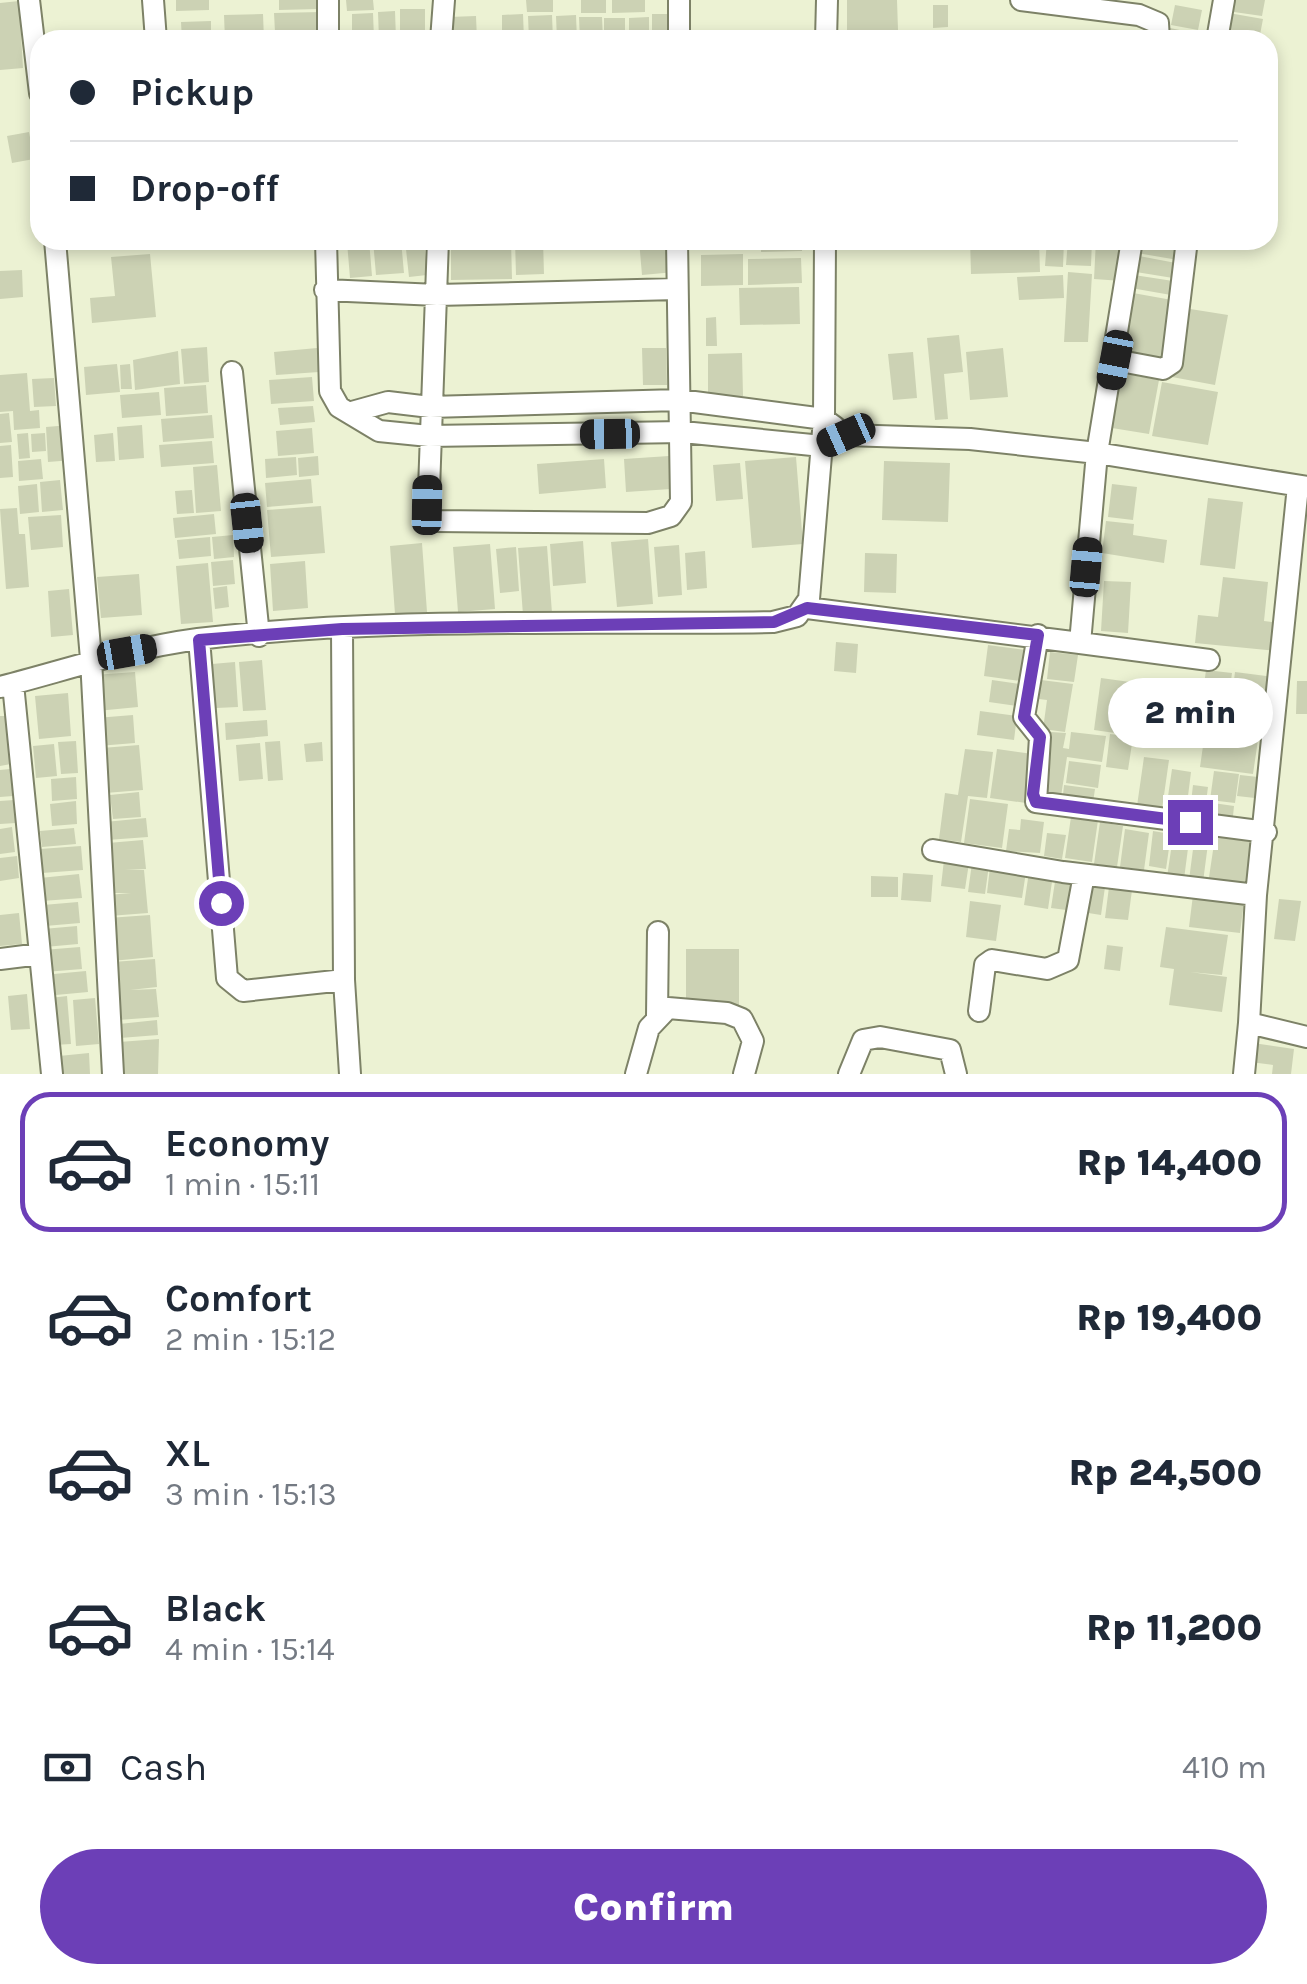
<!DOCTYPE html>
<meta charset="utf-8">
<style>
:root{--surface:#fff;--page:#f6f6f7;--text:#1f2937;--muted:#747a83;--line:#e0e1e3;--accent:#6c3fb7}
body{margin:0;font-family:Karla,sans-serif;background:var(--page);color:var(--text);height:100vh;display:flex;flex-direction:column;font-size:38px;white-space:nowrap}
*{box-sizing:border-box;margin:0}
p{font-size:32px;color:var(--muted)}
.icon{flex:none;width:55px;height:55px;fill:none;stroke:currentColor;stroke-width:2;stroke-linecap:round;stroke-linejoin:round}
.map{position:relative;height:1074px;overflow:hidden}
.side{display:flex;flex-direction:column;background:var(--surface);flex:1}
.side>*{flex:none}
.top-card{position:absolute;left:30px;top:30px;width:1248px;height:220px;border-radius:30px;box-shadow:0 5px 15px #0003;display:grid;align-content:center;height:220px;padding:0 40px;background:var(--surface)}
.end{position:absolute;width:45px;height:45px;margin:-22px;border:12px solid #6c3fb7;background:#fff;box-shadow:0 0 0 5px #fff}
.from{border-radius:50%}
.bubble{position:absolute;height:70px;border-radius:35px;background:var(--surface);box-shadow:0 5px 15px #0003;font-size:32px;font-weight:800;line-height:70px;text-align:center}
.car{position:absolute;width:30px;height:60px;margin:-30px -15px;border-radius:12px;box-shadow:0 0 8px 2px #0007;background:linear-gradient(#222 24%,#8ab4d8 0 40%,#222 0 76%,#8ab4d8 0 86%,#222 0)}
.top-card b{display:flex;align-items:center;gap:35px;height:95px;font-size:38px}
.top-card b+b{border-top:2px solid var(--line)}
.top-card i{width:25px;height:25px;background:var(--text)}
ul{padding:18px 0 0;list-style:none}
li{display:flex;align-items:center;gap:30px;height:140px;margin:0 20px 15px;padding:0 20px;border:5px solid transparent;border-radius:30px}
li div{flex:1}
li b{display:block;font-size:38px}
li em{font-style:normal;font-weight:800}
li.current{border-color:var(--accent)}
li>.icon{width:90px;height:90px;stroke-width:1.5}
.pay{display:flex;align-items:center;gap:25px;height:110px;padding:0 40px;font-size:38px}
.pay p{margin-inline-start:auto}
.primary-button{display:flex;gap:20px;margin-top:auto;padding:20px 40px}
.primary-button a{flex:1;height:115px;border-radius:60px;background:var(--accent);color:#fff;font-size:40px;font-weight:800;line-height:115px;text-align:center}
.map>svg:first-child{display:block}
</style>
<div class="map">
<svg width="1307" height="1074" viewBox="0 0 1307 1074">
<rect width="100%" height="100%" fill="#ecf2d3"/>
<path fill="#ccd2b4" d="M 176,0 L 209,0 L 209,10 L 176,11 Z
M 279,0 L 318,0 L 318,9 L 279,10 Z
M 346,0 L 373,0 L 374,10 L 347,11 Z
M 526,0 L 553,0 L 553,12 L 527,12 Z
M 581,0 L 606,0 L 606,13 L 581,13 Z
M 612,0 L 645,0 L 645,12 L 612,13 Z
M 847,0 L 897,0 L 898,30 L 847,31 Z
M 1229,0 L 1265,0 L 1262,16 L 1227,11 Z
M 19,1 L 23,68 L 0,70 L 0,3 Z
M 933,5 L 948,5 L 948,27 L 933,28 Z
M 1175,5 L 1202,10 L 1198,30 L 1171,25 Z
M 400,9 L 425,9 L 425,40 L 400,40 Z
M 395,11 L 396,39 L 379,39 L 378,12 Z
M 321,12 L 321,31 L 275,32 L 274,13 Z
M 1223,12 L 1263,19 L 1259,40 L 1220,33 Z
M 373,13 L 374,39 L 352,40 L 352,14 Z
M 263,14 L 264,40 L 225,40 L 224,15 Z
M 523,14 L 524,40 L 502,40 L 502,15 Z
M 652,14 L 674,14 L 674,40 L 652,40 Z
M 552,15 L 553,40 L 529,40 L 528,16 Z
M 576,15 L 577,40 L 557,40 L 556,16 Z
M 476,16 L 477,40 L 449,40 L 449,17 Z
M 579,17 L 602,17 L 603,40 L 580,40 Z
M 649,17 L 649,40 L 629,40 L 629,18 Z
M 604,18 L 625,18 L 625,40 L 604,40 Z
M 211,21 L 211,40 L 182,40 L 181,22 Z
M 1170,28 L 1199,34 L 1198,40 L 1168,40 Z
M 318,33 L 318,40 L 275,40 L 275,34 Z
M 29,132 L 34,159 L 12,163 L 7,136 Z
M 369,240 L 372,276 L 350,278 L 347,242 Z
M 373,240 L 401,240 L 404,273 L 376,275 Z
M 405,240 L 424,240 L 427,275 L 409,277 Z
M 451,240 L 511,240 L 512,279 L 451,280 Z
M 515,240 L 543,240 L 544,274 L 516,275 Z
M 639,240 L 672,240 L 675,272 L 642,275 Z
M 761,240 L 802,240 L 802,251 L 761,252 Z
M 970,240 L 1039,240 L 1040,272 L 971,274 Z
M 1047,240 L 1064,240 L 1063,267 L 1045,266 Z
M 1068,240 L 1092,240 L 1091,266 L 1066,265 Z
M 1096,240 L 1124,240 L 1122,281 L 1094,279 Z
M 1140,240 L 1181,240 L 1178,260 L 1137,253 Z
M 150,254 L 156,317 L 92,323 L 90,298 L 115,296 L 111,257 Z
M 743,254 L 743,285 L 701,286 L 701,255 Z
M 1139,256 L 1176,263 L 1173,278 L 1136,272 Z
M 801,258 L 802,283 L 748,285 L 748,259 Z
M 22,270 L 23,297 L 0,299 L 0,271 Z
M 1068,272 L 1092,274 L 1088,342 L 1064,342 Z
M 1063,275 L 1064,298 L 1019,300 L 1017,277 Z
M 1134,275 L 1173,281 L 1171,295 L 1131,288 Z
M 799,287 L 800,324 L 740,325 L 739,288 Z
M 1133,293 L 1172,300 L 1162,366 L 1122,359 Z
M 1184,308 L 1228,315 L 1215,385 L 1172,377 Z
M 716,317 L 717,346 L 706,346 L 706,318 Z
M 959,335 L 963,372 L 944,374 L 948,419 L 935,420 L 927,338 Z
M 207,347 L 209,382 L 184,384 L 181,349 Z
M 317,348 L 319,372 L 276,375 L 274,352 Z
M 642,348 L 666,348 L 667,385 L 643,385 Z
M 1003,348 L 1008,397 L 970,400 L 966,352 Z
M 178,351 L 180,384 L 135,390 L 133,360 Z
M 913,352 L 917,398 L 893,400 L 888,354 Z
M 742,353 L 743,396 L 708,397 L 708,354 Z
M 117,364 L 120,392 L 86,395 L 84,367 Z
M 130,364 L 132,389 L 121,389 L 120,365 Z
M 27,373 L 30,411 L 39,410 L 40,428 L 14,430 L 13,411 L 0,412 L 0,375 Z
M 1121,373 L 1159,380 L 1149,434 L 1112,428 Z
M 312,377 L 314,401 L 271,404 L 269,380 Z
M 54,378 L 56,406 L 34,407 L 32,379 Z
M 1162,382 L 1218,392 L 1208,445 L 1152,436 Z
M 206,385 L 208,413 L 166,416 L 164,388 Z
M 159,392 L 161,415 L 122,418 L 120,395 Z
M 313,406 L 315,422 L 280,425 L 278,408 Z
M 9,413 L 12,442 L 0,443 L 0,414 Z
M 212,415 L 214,438 L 163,442 L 161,419 Z
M 70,425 L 73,460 L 48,462 L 46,427 Z
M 142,425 L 144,458 L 119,460 L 117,427 Z
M 312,428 L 314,453 L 278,456 L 276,431 Z
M 28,433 L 30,458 L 19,459 L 17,434 Z
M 45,433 L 46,451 L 32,452 L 31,434 Z
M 113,433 L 115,461 L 96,462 L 94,435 Z
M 212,441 L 214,463 L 161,467 L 159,445 Z
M 11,445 L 13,477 L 0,478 L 0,446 Z
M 318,456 L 319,475 L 299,477 L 298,458 Z
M 669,456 L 671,489 L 626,492 L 624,459 Z
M 296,457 L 297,475 L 266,478 L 265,459 Z
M 796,457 L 803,544 L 752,548 L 745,461 Z
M 41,459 L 43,479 L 19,481 L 18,461 Z
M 604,459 L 606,488 L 539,494 L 537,464 Z
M 884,461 L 950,463 L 948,522 L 882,520 Z
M 740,463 L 743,499 L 716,501 L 713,465 Z
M 217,465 L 221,511 L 196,513 L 193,467 Z
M 311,479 L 313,503 L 267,507 L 265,483 Z
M 60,480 L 63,510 L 42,512 L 40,482 Z
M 37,484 L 39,512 L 20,514 L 18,486 Z
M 1112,484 L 1137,487 L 1133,520 L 1108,517 Z
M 192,490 L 194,513 L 177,514 L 175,491 Z
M 1208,498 L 1243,502 L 1235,569 L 1200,565 Z
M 321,506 L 325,553 L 271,557 L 267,510 Z
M 17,508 L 19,534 L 25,534 L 29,587 L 6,589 L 0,509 Z
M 214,514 L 216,534 L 175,538 L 173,518 Z
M 61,515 L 63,547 L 31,550 L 28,517 Z
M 1106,521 L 1134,524 L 1133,535 L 1167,540 L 1164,563 L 1102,553 Z
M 233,535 L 234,557 L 214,559 L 212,537 Z
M 210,537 L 211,556 L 179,559 L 177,540 Z
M 648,539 L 653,604 L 617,607 L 611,542 Z
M 583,541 L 586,583 L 553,586 L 550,544 Z
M 422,543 L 427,612 L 395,614 L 390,546 Z
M 490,544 L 495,609 L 458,612 L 453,547 Z
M 679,545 L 682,595 L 658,597 L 654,547 Z
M 547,546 L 552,613 L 523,615 L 518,548 Z
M 516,547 L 519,591 L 500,593 L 496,549 Z
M 705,551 L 707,588 L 687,590 L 685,553 Z
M 865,553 L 897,554 L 896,593 L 864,592 Z
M 233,560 L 235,584 L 213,586 L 211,562 Z
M 305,561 L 308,608 L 273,611 L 270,564 Z
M 208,563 L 213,622 L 181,624 L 176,566 Z
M 139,574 L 142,615 L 101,618 L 97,577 Z
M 1223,577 L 1268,582 L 1264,621 L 1281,623 L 1278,651 L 1195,643 L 1198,615 L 1218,617 Z
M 1104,581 L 1131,582 L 1128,633 L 1101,631 Z
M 227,586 L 229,607 L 215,609 L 213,588 Z
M 69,589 L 73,635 L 51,637 L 48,591 Z
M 836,642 L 858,644 L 856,673 L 834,671 Z
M 988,645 L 1033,651 L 1028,682 L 984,676 Z
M 1050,652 L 1078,655 L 1074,682 L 1047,679 Z
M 262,660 L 266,710 L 243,711 L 239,662 Z
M 235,662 L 238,707 L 216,708 L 212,664 Z
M 1206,670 L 1232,673 L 1226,719 L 1200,716 Z
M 135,672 L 138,707 L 97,711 L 94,675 Z
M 1235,672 L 1273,677 L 1267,725 L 1229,720 Z
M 1101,678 L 1130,682 L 1122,734 L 1094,730 Z
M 1170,679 L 1196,683 L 1189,733 L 1164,729 Z
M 992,680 L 1020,684 L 1017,706 L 989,702 Z
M 1041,680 L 1073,684 L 1065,732 L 1043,729 L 1047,700 L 1039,699 Z
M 1297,681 L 1307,681 L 1307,714 L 1296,714 Z
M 68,693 L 71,736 L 39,739 L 35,696 Z
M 980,711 L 1017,716 L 1014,740 L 977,735 Z
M 133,715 L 135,743 L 98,746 L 96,718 Z
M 0,716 L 6,716 L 11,764 L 0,766 Z
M 267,720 L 268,736 L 226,740 L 225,723 Z
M 1206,725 L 1259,733 L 1253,774 L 1200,767 Z
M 1051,732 L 1066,733 L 1063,748 L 1069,749 L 1071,732 L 1106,736 L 1102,762 L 1067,757 L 1060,803 L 1038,800 Z
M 1110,734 L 1133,737 L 1128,770 L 1106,767 Z
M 76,741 L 78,773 L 61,774 L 58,742 Z
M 280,741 L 283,780 L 268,781 L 265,742 Z
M 322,742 L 323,761 L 306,762 L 304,744 Z
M 260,743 L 263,779 L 239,781 L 236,745 Z
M 54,744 L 57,776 L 36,778 L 33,746 Z
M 139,745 L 143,790 L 105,793 L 102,748 Z
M 965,749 L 993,752 L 987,798 L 968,796 L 961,842 L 939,839 L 945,793 L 958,795 Z
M 997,749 L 1033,754 L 1026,803 L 990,798 Z
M 1144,757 L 1169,760 L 1161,816 L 1136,813 Z
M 1069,761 L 1101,765 L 1098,788 L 1066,783 Z
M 10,769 L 13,796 L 0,797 L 0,770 Z
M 1172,769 L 1191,772 L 1185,820 L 1165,817 Z
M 1214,771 L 1239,774 L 1235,803 L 1210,800 Z
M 1240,775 L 1258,777 L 1255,798 L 1237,796 Z
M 76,777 L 77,799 L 52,801 L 51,779 Z
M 1064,785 L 1095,789 L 1092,809 L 1062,805 Z
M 1193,785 L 1208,787 L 1206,802 L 1234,806 L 1232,826 L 1189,820 Z
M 139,792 L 141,817 L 113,819 L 110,795 Z
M 970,799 L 1008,804 L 1002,848 L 964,843 Z
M 14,800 L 16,823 L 0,824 L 0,801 Z
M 76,801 L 77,824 L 52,826 L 50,804 Z
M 1071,817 L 1098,820 L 1092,862 L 1065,858 Z
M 146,818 L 148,837 L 107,840 L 105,822 Z
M 1021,819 L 1044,822 L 1040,853 L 1006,851 L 1009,829 L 1020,830 Z
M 1100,822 L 1123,826 L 1117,867 L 1094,864 Z
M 12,827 L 15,852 L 0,854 L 0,829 Z
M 74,828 L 76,844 L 42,847 L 40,831 Z
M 1125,829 L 1149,833 L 1144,870 L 1120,867 Z
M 1174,830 L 1190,833 L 1184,879 L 1167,877 Z
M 1153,831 L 1171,834 L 1166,869 L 1149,866 Z
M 1047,833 L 1066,835 L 1062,859 L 1044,856 Z
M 1195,834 L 1209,836 L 1203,882 L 1189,880 Z
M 1215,837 L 1254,842 L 1247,889 L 1208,884 Z
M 143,840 L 146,869 L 125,870 L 144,870 L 148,913 L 109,916 L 107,895 L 131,893 L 109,893 L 108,843 Z
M 81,846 L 83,870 L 42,873 L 40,849 Z
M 17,856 L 19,878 L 0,881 L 0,858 Z
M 944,860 L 969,863 L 965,889 L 941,886 Z
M 972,863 L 989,865 L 985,894 L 968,892 Z
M 990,867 L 1026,872 L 1022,898 L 987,893 Z
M 1029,872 L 1053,875 L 1048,909 L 1024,905 Z
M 903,873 L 933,875 L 931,902 L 901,900 Z
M 79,874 L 82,898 L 42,901 L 40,878 Z
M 1056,875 L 1078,879 L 1074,911 L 1051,908 Z
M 871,876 L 898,877 L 898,897 L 871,897 Z
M 1086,884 L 1105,887 L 1101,915 L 1082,912 Z
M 1109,887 L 1132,890 L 1128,920 L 1105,918 Z
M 1193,895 L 1244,902 L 1240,933 L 1189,927 Z
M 1279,899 L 1301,901 L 1295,941 L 1274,939 Z
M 970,901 L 1001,905 L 996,941 L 966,937 Z
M 78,902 L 80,923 L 45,926 L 43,905 Z
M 19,913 L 22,944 L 0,946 L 0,915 Z
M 150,915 L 153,957 L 112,961 L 108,918 Z
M 77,926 L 78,944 L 45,947 L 43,929 Z
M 1166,927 L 1228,935 L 1222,975 L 1190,972 L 1227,977 L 1222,1012 L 1169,1005 L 1174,969 L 1160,967 Z
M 1107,945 L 1123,947 L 1120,971 L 1104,969 Z
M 80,947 L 82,969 L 45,972 L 43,950 Z
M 686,949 L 739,949 L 739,1006 L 686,1006 Z
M 155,959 L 157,987 L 130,990 L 156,989 L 159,1017 L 118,1020 L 112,962 Z
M 86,971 L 88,992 L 45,996 L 43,975 Z
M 27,994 L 30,1029 L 11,1030 L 8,996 Z
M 67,996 L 71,1044 L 54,1045 L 50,998 Z
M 95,998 L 99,1044 L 76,1046 L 73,1000 Z
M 157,1020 L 158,1035 L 120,1038 L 119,1024 Z
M 159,1039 L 158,1074 L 124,1074 L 119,1042 Z
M 1253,1043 L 1294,1049 L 1291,1074 L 1272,1074 L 1273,1065 L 1250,1062 Z
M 89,1053 L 90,1074 L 60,1074 L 59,1056 Z"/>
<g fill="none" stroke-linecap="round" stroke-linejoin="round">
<defs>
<path id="minor" d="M 29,0 L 40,93
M 153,0 L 156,40
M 328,0 L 328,40
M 1021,0 L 1139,15 L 1158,23 L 1159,40
M 441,40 L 444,0
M 679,40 L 679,0
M 826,40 L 827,0
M 1217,40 L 1224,0
M 55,240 L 91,659 L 113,1074
M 326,240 L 330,391 L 339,407 L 379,431 L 429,436 L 683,432 L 822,446 L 846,435 L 970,439 L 1097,453 L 1307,487
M 438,240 L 428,517 L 435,521 L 648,523 L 671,516 L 681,502 L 677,240
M 1132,240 L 1097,453 L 1080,643 L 1209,660
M 325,290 L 437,295 L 677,289
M 1115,360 L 1163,369 L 1172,363 L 1187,240
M 232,372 L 259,636
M 352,412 L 388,402 L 430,407 L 679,400 L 824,419 L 835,427
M 1298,486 L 1256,895 L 1249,1023 L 1307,1037
M 807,608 L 1080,643
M 342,629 L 344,980 L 350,1074
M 1038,635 L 1024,717 L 1040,737 L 1036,802 L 1266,832
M 199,639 L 227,978 L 243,991 L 344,980
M 13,684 L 52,1074
M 0,687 C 66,670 130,648 198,639 C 388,616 583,625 773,622 L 797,616 L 809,599 L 824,419 L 825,240
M 933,850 L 1063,872 L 1256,895
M 0,959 L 40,954
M 979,1011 L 985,965 L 992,960 L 1047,969 L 1068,960 L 1084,875
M 657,1016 L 658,932
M 636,1074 L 649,1028 L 668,1008 L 727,1013 L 742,1019 L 753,1041 L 744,1074
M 849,1074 L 863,1040 L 880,1037 L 950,1050 L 956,1074
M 1244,1074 L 1249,1023"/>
</defs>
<use href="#minor" stroke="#7d8267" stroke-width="24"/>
<use href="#minor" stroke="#fff" stroke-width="20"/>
</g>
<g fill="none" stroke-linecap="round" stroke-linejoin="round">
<path stroke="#6c3fb7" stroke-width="12" d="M 221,903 L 199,640 L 342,629 L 774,622 L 807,608 L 1038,635 L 1024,717 L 1040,737 L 1033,794 L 1036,802 L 1190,822"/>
</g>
</svg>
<i class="end from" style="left:221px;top:903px"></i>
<i class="end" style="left:1190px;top:822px"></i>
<div class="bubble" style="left:1108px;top:678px;width:165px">2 min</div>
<i class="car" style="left:1115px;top:360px;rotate:191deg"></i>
<i class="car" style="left:610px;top:434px;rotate:269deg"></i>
<i class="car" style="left:846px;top:435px;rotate:246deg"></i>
<i class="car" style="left:427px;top:505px;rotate:1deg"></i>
<i class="car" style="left:247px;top:523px;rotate:174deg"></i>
<i class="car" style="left:1086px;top:567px;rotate:5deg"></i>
<i class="car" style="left:127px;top:652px;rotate:80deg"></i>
<div class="top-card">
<b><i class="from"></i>Pickup</b>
<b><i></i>Drop-off</b>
</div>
</div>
<section class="side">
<ul>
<li class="current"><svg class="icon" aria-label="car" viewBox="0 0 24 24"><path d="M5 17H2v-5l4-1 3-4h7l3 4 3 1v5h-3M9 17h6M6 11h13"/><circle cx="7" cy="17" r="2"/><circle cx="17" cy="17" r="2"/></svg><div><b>Economy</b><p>1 min · 15:11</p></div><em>Rp 14,400</em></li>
<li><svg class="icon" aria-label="car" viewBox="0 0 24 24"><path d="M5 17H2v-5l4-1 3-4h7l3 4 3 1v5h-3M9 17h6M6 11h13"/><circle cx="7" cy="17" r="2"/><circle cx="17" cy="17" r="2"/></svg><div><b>Comfort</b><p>2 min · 15:12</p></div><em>Rp 19,400</em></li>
<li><svg class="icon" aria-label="car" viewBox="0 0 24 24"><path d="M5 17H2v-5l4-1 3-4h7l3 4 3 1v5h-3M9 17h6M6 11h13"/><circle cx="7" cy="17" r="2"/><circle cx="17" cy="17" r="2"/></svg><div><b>XL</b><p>3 min · 15:13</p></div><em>Rp 24,500</em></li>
<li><svg class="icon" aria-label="car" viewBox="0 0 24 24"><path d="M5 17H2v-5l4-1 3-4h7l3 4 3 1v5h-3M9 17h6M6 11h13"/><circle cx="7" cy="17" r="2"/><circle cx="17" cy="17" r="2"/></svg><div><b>Black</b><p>4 min · 15:14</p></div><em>Rp 11,200</em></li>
</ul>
<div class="pay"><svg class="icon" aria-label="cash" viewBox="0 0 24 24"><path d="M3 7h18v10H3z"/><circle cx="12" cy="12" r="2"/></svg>Cash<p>410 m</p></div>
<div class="primary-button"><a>Confirm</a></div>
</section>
